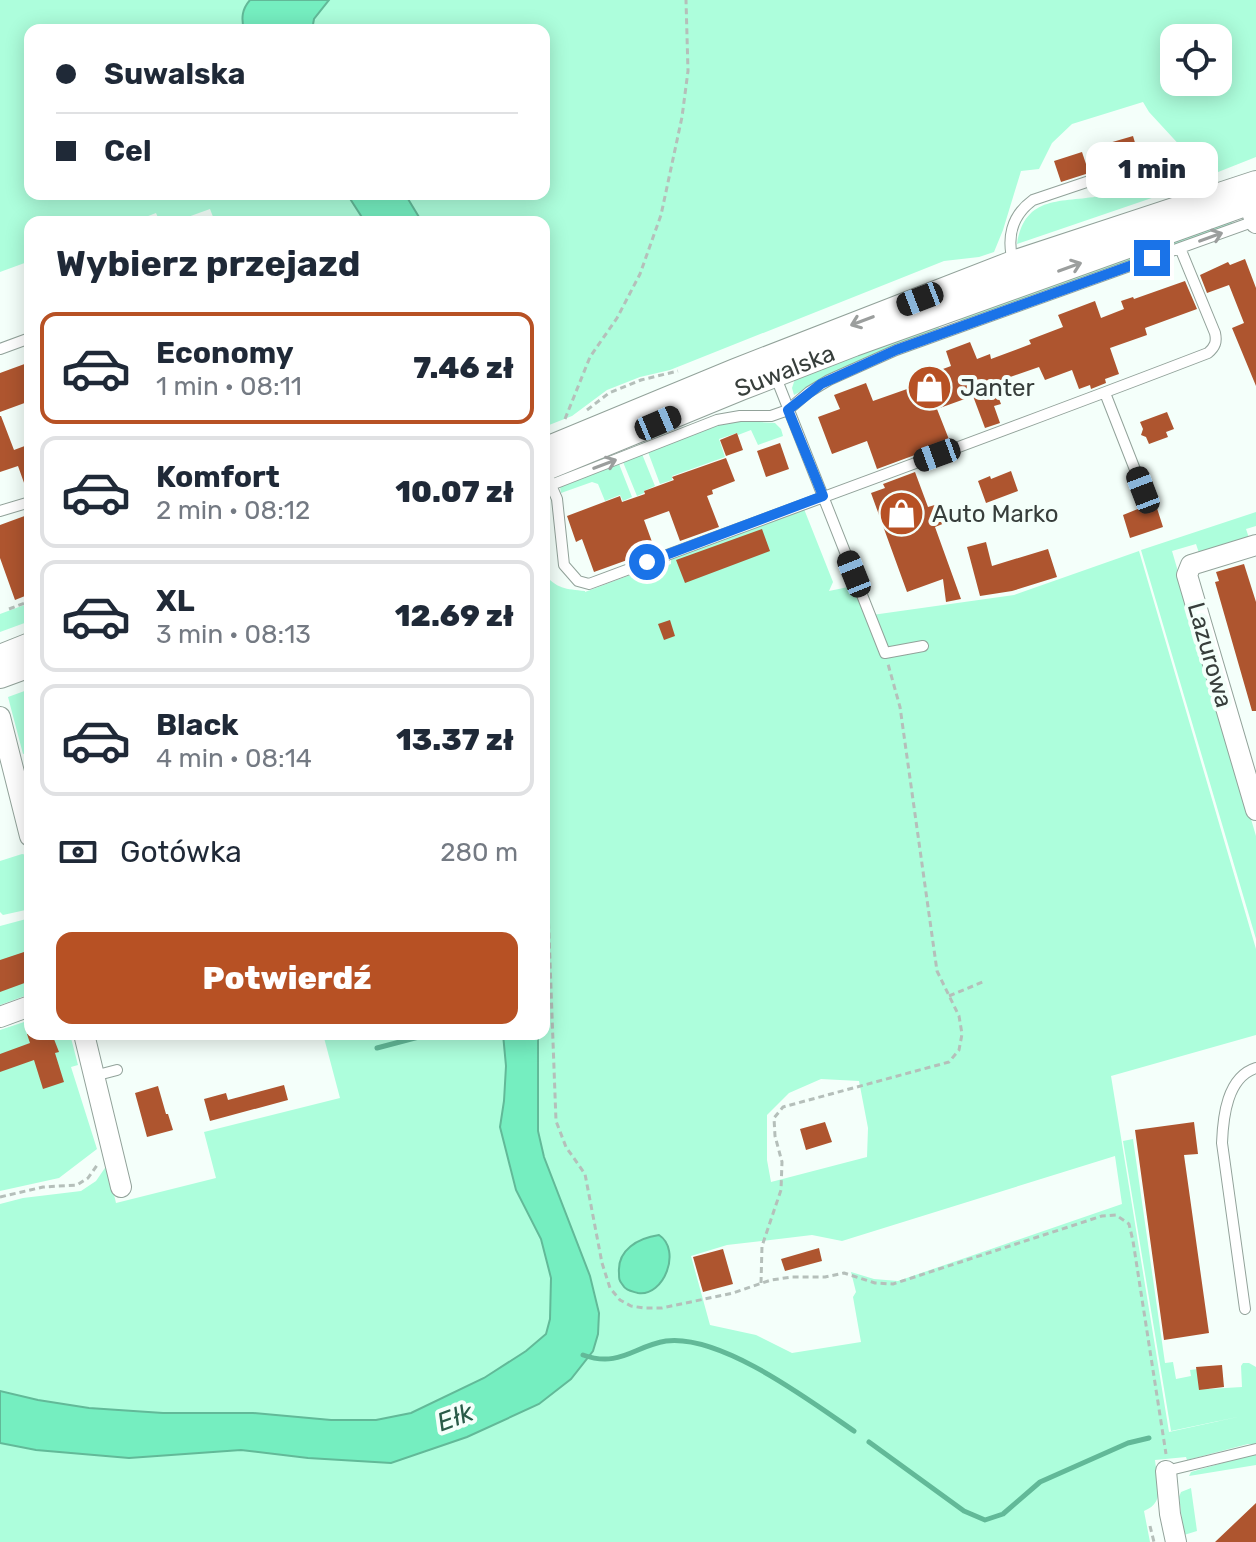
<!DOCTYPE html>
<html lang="pl">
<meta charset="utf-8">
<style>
:root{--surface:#fff;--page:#f2f2f3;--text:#1f2937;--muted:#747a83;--line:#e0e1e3;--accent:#b75124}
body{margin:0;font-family:Rubik,sans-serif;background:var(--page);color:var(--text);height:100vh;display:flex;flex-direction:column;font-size:30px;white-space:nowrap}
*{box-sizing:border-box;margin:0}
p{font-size:26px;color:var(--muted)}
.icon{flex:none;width:44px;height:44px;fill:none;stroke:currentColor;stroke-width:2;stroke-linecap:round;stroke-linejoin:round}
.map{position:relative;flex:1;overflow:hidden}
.side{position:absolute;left:24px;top:216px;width:526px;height:824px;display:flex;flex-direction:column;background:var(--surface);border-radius:16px;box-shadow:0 4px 20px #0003}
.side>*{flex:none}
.banner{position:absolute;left:24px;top:24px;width:526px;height:176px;border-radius:16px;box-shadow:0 4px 20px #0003;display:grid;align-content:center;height:176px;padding:0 32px;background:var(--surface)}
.buttons{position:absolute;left:1160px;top:24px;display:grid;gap:16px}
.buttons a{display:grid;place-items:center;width:72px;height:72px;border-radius:16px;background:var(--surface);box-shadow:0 4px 20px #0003;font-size:40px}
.end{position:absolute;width:36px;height:36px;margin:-18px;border:10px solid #1a73e8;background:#fff;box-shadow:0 0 0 4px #fff}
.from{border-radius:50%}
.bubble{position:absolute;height:56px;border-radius:16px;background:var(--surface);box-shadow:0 4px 20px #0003;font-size:26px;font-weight:800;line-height:56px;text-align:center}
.car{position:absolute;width:24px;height:48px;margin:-24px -12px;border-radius:10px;box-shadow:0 0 6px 2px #0007;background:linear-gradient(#222 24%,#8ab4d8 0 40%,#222 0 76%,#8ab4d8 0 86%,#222 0)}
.banner b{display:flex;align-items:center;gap:28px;height:76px;font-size:30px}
.banner b+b{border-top:2px solid var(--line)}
.banner i{width:20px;height:20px;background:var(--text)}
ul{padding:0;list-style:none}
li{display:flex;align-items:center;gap:24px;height:112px;margin:0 16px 12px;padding:0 16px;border:4px solid var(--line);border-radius:16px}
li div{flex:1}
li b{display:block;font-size:30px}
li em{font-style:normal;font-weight:800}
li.on{border-color:var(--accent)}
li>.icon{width:72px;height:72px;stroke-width:1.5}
h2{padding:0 32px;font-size:36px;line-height:96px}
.pay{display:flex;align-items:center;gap:20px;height:88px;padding:0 32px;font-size:30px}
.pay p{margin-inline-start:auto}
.action{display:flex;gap:16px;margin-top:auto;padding:16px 32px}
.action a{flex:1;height:92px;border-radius:16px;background:var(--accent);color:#fff;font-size:32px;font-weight:800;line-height:92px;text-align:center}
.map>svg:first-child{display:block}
</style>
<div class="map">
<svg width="1256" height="1542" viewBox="0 0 1256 1542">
<rect width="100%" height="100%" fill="#f4fffa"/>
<path fill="#adfedc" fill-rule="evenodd" d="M 0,0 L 250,0 C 242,9 241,18 244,30 L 30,30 L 30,194 L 347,194 L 365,222 L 215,222 L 210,209 L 174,222 L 160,222 L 156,213 L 133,222 L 30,222 L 30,261 L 0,272 Z
M 329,0 L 1256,0 L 1256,157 L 1208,176 L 1149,112 L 1143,102 L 1072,124 L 1052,143 L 1039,169 L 1021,171 L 1003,230 L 994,252 L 979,257 L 944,261 L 670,370 L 640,377 L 607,390 L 572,416 L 544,427 L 544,222 L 422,222 L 405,194 L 544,194 L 544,30 L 312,30 L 314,19 ZM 1174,38 L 1218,38 L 1218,82 L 1174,82 Z
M 1166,175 C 1174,175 1182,178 1184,187 L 1017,244 C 1025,194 1062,203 1100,196 C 1122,191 1144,182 1166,175 Z
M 1233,220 L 1232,224 L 962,321 L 954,318 Z
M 936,324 L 940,329 L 863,359 L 794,395 L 792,388 L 795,379 Z
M 741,421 L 775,423 L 781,429 L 783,436 L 758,445 L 751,430 L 738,435 L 737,433 L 719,439 L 725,457 L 672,476 L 672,480 L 660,484 L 648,452 L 723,423 Z
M 642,454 L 655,486 L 644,491 L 644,493 L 637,496 L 623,462 Z
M 619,464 L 632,497 L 623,501 L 620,495 L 605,501 L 598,484 L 592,482 L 561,493 L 560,487 Z
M 804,509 L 833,582 L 829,591 L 853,586 L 865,616 L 1014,595 L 1139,551 L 1256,949 L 1256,1035 L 1111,1076 L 1169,1432 L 1242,1416 L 1171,1431 L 1123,1141 L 1133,1139 L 1165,1363 L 1173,1362 L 1176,1379 L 1191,1376 L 1190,1370 L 1207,1368 L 1209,1389 L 1242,1387 L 1241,1366 L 1243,1363 L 1249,1363 L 1256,1367 L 1256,1444 L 1248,1444 L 1187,1460 L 1186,1457 L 1155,1460 C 1157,1480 1167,1502 1144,1511 L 1150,1542 L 0,1542 L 0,1443 L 36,1450 L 129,1458 L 241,1450 L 308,1458 L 391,1463 L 467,1437 L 539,1404 L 599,1313 L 590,1276 L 544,1157 L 538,1131 L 538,1034 L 544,1034 L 544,573 C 556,589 566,589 585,591 L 585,592 L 649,568 L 651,571 L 671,564 L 671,559 ZM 821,1079 L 859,1081 L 868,1128 L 867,1157 L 771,1182 L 767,1160 L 767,1115 L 789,1093 ZM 1115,1156 L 1122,1204 L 898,1281 L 874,1279 L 851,1272 L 856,1292 L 853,1297 L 861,1342 L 792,1353 L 756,1335 L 710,1325 L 691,1256 L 727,1245 L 812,1235 L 842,1241 Z
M 1256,512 L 1256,526 L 1246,529 L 1250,541 L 1200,556 L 1196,544 L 1172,551 L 1256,836 L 1256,939 L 1141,550 Z
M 27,604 L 30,613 L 30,621 L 0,632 L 0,614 Z
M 30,689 L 30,706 L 24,708 L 30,726 L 30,752 L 23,754 L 8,697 Z
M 22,854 L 27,855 L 30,861 L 30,909 L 3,915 L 0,912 L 0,861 Z
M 30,918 L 30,994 L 0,1005 L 0,926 Z
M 30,1020 L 30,1034 L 70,1034 L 78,1065 L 71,1067 L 97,1149 L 59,1178 L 0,1191 L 0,1030 Z
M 323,1034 L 503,1034 L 506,1066 L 504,1101 L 500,1127 L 516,1190 L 541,1239 L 551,1278 L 550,1319 L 546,1334 L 526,1351 L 484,1378 L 411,1413 L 373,1420 L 331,1420 L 253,1413 L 163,1413 L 89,1408 L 38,1400 L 0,1391 L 0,1204 L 23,1198 L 81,1191 L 96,1181 L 107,1165 L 116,1203 L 216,1178 L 204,1132 L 340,1098 Z
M 1250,1455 L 1256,1455 L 1256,1465 L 1189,1476 L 1191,1472 Z
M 1191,1488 L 1197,1531 L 1184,1535 L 1179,1497 L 1181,1492 Z"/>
<path fill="#75eec0" stroke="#62b998" stroke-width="2" d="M 250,0 L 329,0 L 314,19 L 312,30 L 244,30 C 241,18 242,9 250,0 Z
M 347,194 L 405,194 L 422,222 L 365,222 Z
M 503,1034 L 538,1034 L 538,1131 L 544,1157 L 590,1276 L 599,1313 L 598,1334 L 593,1351 L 571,1379 L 539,1404 L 467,1437 L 391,1463 L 308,1458 L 241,1450 L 129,1458 L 36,1450 L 0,1443 L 0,1391 L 38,1400 L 89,1408 L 163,1413 L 253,1413 L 331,1420 L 376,1420 L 411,1413 L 484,1378 L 526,1351 L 546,1334 L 550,1319 L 551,1278 L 541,1239 L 516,1190 L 500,1127 L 504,1101 L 506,1066 Z
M 659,1235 C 682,1250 664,1297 638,1293 C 631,1291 626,1291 622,1284 C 619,1280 619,1279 619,1273 C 617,1250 638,1238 659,1235 Z"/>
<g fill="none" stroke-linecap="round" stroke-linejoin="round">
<path stroke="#62b998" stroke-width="5" d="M 377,1048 L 430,1034
M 583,1355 C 620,1368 634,1346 666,1341 C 721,1334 809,1400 854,1431
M 869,1442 L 964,1511 L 985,1520 L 1003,1514 L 1040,1482 L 1128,1443 L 1149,1438"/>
</g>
<path fill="#ae552f" d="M 1133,136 L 1139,156 L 1116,164 L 1109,143 Z
M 1082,152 L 1089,173 L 1061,182 L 1054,161 Z
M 1245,259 L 1256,288 L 1256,386 L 1232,328 L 1244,323 L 1229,285 L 1207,293 L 1200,275 L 1228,262 L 1230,265 Z
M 1185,281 L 1197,309 L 1145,328 L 1147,335 L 1110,348 L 1119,374 L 1105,379 L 1106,383 L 1091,389 L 1090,385 L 1079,389 L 1072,370 L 1045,380 L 1039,367 L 993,383 L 1001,404 L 994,406 L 1000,423 L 985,428 L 973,396 L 937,409 L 950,442 L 877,469 L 867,441 L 832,454 L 818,417 L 840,409 L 834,395 L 866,383 L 873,401 L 927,382 L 924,376 L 951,366 L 946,351 L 970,342 L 977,359 L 990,354 L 991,359 L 1031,344 L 1029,340 L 1063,327 L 1058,315 L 1095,301 L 1101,318 L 1124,309 L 1121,301 L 1133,297 L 1134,299 Z
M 30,362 L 30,401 L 0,412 L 0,373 Z
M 1167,412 L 1174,429 L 1166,432 L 1168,437 L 1149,444 L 1146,437 L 1141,435 L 1143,429 L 1140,422 Z
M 0,416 L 1,416 L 14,450 L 30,444 L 30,494 L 28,494 L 18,466 L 0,472 Z
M 737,433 L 743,450 L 726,456 L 720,440 Z
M 780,443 L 789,469 L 766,477 L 757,451 Z
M 726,458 L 735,481 L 712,490 L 713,494 L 707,496 L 719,527 L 680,541 L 669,511 L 644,520 L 655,550 L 594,572 L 582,539 L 576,542 L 567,516 L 620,496 L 622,502 L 645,494 L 644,491 L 674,480 L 672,477 Z
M 1011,471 L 1018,491 L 986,503 L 978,481 L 990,476 L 991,479 Z
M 915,472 L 928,507 L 938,504 L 945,523 L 935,527 L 961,599 L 946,602 L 943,579 L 907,592 L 871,493 L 885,488 L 883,484 Z
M 1155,502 L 1163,527 L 1130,538 L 1123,515 Z
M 30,514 L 30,594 L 15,600 L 0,558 L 0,525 Z
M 762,529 L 770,551 L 685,583 L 676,560 Z
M 986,542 L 992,566 L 1048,549 L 1057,577 L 1012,591 L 980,596 L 967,547 Z
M 1244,564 L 1256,602 L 1256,711 L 1252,711 L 1215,582 L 1219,581 L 1216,572 Z
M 670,620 L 675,636 L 664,640 L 658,624 Z
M 30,950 L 30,981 L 0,992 L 0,960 Z
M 27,1034 L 52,1034 L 59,1052 L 55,1053 L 64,1082 L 43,1089 L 34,1060 L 0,1072 L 0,1054 L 30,1043 Z
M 284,1085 L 288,1100 L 210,1121 L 204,1099 L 226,1093 L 228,1100 Z
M 158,1086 L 166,1114 L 168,1114 L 173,1130 L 147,1137 L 135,1093 Z
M 825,1122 L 832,1142 L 806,1150 L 800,1129 Z
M 1194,1122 L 1198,1154 L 1184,1155 L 1209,1333 L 1164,1340 L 1135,1130 Z
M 819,1248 L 822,1261 L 785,1271 L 781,1259 Z
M 723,1249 L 733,1284 L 703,1292 L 693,1257 Z
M 1222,1365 L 1224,1387 L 1199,1390 L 1196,1367 Z
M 1256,1503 L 1256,1542 L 1215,1542 Z"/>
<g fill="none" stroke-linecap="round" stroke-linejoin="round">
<defs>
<path id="service" d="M 1014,265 C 1006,239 1011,216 1033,200 L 1158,158 C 1180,161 1196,181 1209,199
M 0,349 L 30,338
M 775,375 L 885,653 L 923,646
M 1105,393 L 1143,490
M 549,479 L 551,485 L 717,420 L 740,416 L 771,416 L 788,410 L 809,392 L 829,380 L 896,350 L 1255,221
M 551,485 L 557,499 L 564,565 L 578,581 L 589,584 C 795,507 1003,432 1208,353 C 1215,347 1217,342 1215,333 L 1180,248
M 0,511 L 30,502
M 94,1076 L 117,1070
M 1245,1309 L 1222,1143 C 1223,1117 1227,1077 1256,1068
M 1166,1471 L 1256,1449"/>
<path id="minor" d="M 1243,189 L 1256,223
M 1256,545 L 1191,565 L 1187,575 L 1256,810
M 0,717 L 30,836
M 0,1017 L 30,1006
M 84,1034 L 121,1187
M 1166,1471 L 1170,1514 L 1176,1542"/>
<g id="tertiary">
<path d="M 544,450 L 735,371 L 1013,263 L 1256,183"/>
<path id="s1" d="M 544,469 L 741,388 L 854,344 L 1256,200"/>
<path d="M 0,657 L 30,645"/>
<path d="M 0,676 L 30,665"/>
</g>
</defs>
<use href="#service" stroke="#92a29a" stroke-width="12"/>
<use href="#minor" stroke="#92a29a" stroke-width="22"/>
<use href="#tertiary" stroke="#92a29a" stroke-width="26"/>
<path stroke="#b5bfba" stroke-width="3" stroke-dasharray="6 4" stroke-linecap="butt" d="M 587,410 L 609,393 L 641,380 L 678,371
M 565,419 L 590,357 L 617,318 L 640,274 L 661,215 L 682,117 L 688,71 L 686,0
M 9,609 L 30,601
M 544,883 L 548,909 L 556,1121 L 566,1147 L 585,1174 L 602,1263 L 610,1288 L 620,1300 L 631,1306 L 644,1308 L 662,1308 L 733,1293 L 771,1280 L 792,1277 L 825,1277 L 844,1273 L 875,1283 L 893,1284 L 1102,1216 L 1116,1215 L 1129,1224 L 1133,1241 L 1166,1454
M 949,996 L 985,981
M 0,1197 L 43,1187 L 77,1185 L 88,1178 L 98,1164
M 761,1283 L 762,1246 L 781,1190 L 782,1162 L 775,1136 L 774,1118 L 783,1107 L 949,1062 L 959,1050 L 962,1034 L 959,1016 L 937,971 L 900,707 L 888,664
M 1150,1526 L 1154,1542"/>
<use href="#service" stroke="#fff" stroke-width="10"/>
<use href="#minor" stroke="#fff" stroke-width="20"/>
<use href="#tertiary" stroke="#fff" stroke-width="24"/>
</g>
<defs><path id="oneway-shaft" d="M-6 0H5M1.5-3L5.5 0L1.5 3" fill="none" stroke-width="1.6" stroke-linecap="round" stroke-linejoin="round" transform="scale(2)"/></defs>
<g stroke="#9b9e9d">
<use href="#oneway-shaft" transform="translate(1211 237) rotate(-20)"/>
<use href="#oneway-shaft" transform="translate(1070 267) rotate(-20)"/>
<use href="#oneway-shaft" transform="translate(862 321) rotate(159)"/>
<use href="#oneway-shaft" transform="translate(605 464) rotate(-21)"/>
</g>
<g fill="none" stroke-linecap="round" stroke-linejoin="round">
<path stroke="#1a73e8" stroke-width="10" d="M 647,562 L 823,496 L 788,410 L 821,384 L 896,350 L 1152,258"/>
</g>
<defs>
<symbol id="shop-disc" viewBox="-11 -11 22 22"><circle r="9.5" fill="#b75124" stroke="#f4fffa"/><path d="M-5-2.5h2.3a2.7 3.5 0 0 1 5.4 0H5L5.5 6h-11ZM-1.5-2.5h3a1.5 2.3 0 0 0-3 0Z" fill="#fff"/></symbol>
</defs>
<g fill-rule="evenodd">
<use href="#shop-disc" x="904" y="362" width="51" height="51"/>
<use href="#shop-disc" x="876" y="488" width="51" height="51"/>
</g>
<g text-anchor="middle" stroke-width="8" stroke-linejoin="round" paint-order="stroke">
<g font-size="24" fill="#373e3b" stroke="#f4fffa">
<text dy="8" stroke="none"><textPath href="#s1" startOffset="260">Suwalska</textPath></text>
<text transform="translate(1210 655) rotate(74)" y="8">Lazurowa</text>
</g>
<g font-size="24" fill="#373e3b" stroke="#f4fffa" text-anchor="start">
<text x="960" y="396">Janter</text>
<text x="932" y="522">Auto Marko</text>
</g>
<g font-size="26" font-style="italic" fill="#295b48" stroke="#f4fffa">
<text transform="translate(455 1417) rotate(-20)" y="9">Ełk</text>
</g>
</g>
</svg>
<div class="buttons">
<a><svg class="icon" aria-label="locate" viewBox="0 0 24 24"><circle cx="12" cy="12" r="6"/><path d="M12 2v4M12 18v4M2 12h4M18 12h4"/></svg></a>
</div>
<i class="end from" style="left:647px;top:562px"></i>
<i class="end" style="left:1152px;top:258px"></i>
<div class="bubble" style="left:1086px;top:142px;width:132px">1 min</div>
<i class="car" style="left:920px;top:299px;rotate:249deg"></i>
<i class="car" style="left:658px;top:423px;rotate:67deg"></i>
<i class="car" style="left:937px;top:455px;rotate:250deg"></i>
<i class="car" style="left:1143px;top:490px;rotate:339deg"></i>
<i class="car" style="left:854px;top:574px;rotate:338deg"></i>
<div class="banner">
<b><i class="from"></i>Suwalska</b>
<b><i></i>Cel</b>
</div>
<section class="side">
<h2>Wybierz przejazd</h2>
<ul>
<li class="on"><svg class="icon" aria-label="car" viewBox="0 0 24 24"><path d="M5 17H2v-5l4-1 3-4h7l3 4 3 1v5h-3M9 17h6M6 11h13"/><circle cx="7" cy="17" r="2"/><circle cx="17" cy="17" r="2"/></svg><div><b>Economy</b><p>1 min · 08:11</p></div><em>7.46 zł</em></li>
<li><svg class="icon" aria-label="car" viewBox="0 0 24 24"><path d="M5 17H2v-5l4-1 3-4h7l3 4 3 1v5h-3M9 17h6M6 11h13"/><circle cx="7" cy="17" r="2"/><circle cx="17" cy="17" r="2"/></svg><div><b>Komfort</b><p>2 min · 08:12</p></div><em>10.07 zł</em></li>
<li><svg class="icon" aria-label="car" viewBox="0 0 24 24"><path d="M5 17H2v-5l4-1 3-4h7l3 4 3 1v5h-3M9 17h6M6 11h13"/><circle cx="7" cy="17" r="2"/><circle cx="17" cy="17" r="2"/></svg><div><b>XL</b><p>3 min · 08:13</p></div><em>12.69 zł</em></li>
<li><svg class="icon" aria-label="car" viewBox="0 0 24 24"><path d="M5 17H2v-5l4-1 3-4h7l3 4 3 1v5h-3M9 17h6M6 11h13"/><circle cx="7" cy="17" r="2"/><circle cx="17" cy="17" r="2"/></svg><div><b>Black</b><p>4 min · 08:14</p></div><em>13.37 zł</em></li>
</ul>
<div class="pay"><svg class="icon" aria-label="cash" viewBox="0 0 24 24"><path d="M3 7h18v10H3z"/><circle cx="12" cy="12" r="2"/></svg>Gotówka<p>280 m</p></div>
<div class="action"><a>Potwierdź</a></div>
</section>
</div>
